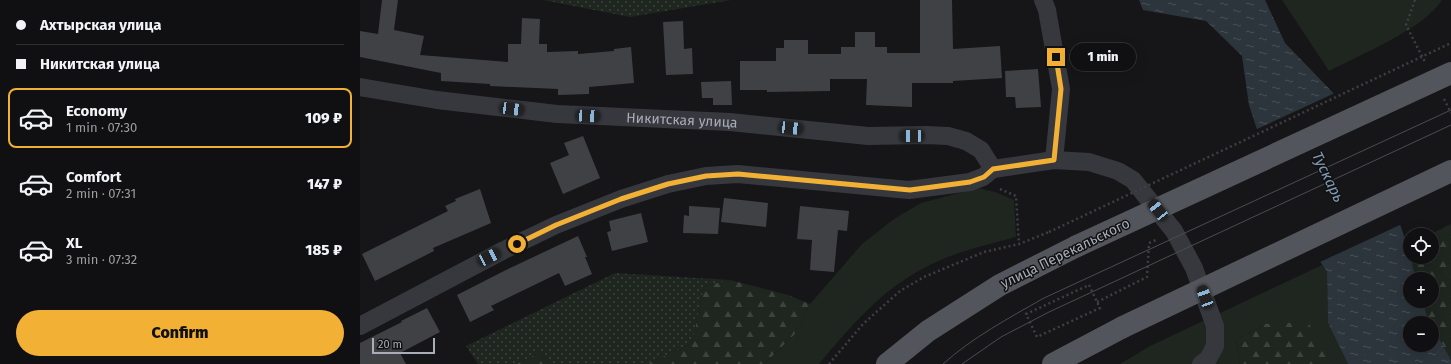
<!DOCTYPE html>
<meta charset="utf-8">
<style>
:root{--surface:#101012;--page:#19191b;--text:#f1f3f6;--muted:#9c9d9f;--line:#303032;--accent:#f2b134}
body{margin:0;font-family:"Fira Sans",sans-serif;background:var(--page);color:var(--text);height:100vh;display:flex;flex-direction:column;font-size:15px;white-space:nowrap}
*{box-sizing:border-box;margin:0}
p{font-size:13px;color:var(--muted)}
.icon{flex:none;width:22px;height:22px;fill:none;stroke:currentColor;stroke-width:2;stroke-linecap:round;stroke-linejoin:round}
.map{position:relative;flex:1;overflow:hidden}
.details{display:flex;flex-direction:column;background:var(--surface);width:360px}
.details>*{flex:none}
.hud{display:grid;align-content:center;height:88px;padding:0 16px;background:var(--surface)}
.tools{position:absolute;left:1043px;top:228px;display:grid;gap:8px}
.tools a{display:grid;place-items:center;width:36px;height:36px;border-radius:50%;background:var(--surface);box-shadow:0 4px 16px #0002,0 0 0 1px var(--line);font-size:20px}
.scale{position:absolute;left:12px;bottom:10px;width:63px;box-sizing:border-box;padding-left:4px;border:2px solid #a8adb8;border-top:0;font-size:11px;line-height:14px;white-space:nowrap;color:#a8adb8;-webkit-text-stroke:3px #111113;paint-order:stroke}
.end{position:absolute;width:18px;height:18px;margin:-9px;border:5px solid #f2b134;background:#111;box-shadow:0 0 0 2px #111}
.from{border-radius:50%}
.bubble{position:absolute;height:28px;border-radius:14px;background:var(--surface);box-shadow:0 4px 16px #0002,0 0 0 1px var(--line);font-size:13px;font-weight:800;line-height:28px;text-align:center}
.car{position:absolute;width:12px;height:24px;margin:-12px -6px;border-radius:5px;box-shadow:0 0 3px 1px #0007;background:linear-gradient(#222 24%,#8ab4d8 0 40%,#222 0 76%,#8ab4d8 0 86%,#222 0)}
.hud b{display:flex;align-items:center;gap:14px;height:38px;font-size:15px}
.hud b+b{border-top:1px solid var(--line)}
.hud i{width:10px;height:10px;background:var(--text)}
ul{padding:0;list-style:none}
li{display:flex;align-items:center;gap:12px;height:60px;margin:0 8px 6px;padding:0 8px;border:2px solid transparent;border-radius:8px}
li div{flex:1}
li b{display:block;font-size:15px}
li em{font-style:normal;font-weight:800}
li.current{border-color:var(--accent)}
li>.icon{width:36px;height:36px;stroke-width:1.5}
.button{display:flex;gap:8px;margin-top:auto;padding:8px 16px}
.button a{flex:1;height:46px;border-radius:24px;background:var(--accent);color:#111;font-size:16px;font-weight:800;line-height:46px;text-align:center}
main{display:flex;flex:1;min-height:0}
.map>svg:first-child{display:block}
</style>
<main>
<section class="details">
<div class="hud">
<b><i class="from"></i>Ахтырская улица</b>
<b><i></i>Никитская улица</b>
</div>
<ul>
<li class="current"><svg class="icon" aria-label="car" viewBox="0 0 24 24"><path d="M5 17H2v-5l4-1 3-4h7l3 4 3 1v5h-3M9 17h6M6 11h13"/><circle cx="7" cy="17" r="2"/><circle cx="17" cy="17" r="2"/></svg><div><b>Economy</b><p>1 min · 07:30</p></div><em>109 ₽</em></li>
<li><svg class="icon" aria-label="car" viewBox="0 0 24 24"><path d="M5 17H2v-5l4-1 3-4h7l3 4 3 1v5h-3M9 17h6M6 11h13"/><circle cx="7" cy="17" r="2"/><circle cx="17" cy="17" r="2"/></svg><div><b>Comfort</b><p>2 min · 07:31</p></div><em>147 ₽</em></li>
<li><svg class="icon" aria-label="car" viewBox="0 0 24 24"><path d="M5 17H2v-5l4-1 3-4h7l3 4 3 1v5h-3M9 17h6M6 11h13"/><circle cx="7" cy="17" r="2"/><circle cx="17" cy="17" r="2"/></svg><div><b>XL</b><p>3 min · 07:32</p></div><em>185 ₽</em></li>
</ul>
<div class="button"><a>Confirm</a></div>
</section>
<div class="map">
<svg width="1091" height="364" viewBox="0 0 1091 364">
<defs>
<pattern id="forest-firs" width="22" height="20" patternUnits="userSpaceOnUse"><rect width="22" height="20" fill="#1e261f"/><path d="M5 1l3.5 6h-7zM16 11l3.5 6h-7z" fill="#3c433d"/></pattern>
<pattern id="garden-dots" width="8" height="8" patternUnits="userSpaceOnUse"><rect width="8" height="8" fill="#1e261f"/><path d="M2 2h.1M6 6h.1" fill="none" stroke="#3c433d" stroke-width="1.8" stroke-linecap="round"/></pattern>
<pattern id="water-ripples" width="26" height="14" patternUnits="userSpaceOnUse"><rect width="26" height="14" fill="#2c353c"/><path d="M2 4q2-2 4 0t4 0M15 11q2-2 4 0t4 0" fill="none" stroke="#485056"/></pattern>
</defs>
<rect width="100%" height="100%" fill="#161618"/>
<path fill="#1e261f" d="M 922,0 L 1082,0 C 1065,28 1000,55 969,71 Z
M 618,188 L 635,192 L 654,200 L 656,237 C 626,245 594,252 566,267 C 521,290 491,326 459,364 L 404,364 L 434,335 L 450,304 L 502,244 L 534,219 L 561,203 Z
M 962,265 L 967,272 L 968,323 L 988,364 L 972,364 L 966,355 L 905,324 L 876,340 L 880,364 L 760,364 L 790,346 Z"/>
<path fill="url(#forest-firs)" d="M 1091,224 L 1091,360 L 1072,326 L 1072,323 L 1070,323 L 1067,317 L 1063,301 L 1072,301 L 1072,279 L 1056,279 L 1050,257 L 1072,257 L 1072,235 L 1069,235 Z
M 370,280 L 428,295 L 450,304 L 434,335 L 404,364 L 287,364 L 332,343 L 344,286 Z
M 948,322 L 972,364 L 880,364 L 876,340 L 905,324 Z
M 183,351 L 189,364 L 156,364 Z"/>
<path fill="url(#garden-dots)" d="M 183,0 L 371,0 L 270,17 Z
M 255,273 L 370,280 L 344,286 L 332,343 L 287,364 L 189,364 L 183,351 L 156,364 L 118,364 L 106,346 Z"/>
<path fill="url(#water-ripples)" d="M 779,0 L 905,0 L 925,43 L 981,101 L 1023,174 L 1047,245 L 1056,279 L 1050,279 L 1050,301 L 1063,301 L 1067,317 L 1070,323 L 1050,323 L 1050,345 L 1072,345 L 1072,326 L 1091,360 L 1091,364 L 988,364 L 968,323 L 967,272 L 921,202 L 889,105 L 882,56 L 846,21 L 783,10 Z"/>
<path fill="#161618" d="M 975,93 L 983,101 L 1025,173 L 1042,224 L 958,263 L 919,203 L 895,130 Z"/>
<path fill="#404145" d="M 22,0 L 38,0 L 34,30 L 64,36 L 60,55 L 148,62 L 148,44 L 161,44 L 162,18 L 180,19 L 179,44 L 187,44 L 187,52 L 218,51 L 218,54 L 254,51 L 254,49 L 271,47 L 274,83 L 229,87 L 229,94 L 198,95 L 198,89 L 130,86 L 130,84 L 81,81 L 81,73 L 0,57 L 0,31 L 18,34 Z
M 560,0 L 592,0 L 593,49 L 640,46 L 642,78 L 593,81 L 593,83 L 552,83 L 552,107 L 506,105 L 507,79 L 470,79 L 470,91 L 407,92 L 407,90 L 380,90 L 380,61 L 416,61 L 416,48 L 424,48 L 424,40 L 448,40 L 448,54 L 481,54 L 481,47 L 495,47 L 495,32 L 515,32 L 515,47 L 527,47 L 527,53 L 560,53 Z
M 323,21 L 324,49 L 332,48 L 333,74 L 306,75 L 303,22 Z
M 678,69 L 681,107 L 656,108 L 655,97 L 646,97 L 645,71 Z
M 371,81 L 372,105 L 353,105 L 353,98 L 342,98 L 341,82 Z
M 223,136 L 240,178 L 203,194 L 190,163 L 209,155 L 204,143 Z
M 120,189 L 131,223 L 73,248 L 74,251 L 15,281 L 2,254 L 88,211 L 85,206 L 96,201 L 95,199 Z
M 364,198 L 408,203 L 406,227 L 361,222 Z
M 329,206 L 360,208 L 358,234 L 323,233 L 324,215 L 329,216 Z
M 440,206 L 489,211 L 487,231 L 478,230 L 474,272 L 450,270 L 452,240 L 437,239 Z
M 281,213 L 288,242 L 252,251 L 247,232 L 251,231 L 249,221 Z
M 218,236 L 227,257 L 225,257 L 232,274 L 205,286 L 199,273 L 131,306 L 134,310 L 110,322 L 97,295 L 146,270 Z
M 67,308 L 80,332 L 40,353 L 46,364 L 0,364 L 0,343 L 42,322 L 41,321 Z"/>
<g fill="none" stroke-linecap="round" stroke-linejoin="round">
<path stroke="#3d3f44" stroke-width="2.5" stroke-dasharray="2 3" stroke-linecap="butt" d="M 1055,0 L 1046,25 L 1065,62
M 1084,99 L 1091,113
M 640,189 L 656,196 L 659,244
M 729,285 L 740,308 L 677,337 L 666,314 Z
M 737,302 L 787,277 L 789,243 L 796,240
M 469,364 L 503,324 L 540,291 L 564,277 L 624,252 L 659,244 L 689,232"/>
<g stroke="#37383d" stroke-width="18">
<path d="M 683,0 L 687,10 L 701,89 L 694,160"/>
<path id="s1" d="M 0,87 L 77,100 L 197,114 L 370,122 L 508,136 L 566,135 L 588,136 L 606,141 L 621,150 L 633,169"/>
<path d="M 633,169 L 694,160 L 729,162 L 758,171 L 773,180 L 814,231 L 834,268 L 855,326 L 855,346 L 848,359 L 841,364"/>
<path d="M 0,326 L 144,250 L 196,225 L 261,199 L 308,184 L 346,176 L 378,174 L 549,190 L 610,182 L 623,177 L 633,169"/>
</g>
<path stroke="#53555c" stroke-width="22" d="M 527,364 L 568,331 L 640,285 L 717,246
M 693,364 L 763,327"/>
<path stroke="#4a4c52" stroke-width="1" d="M 583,364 C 613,337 649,318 684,298 L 1091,110
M 602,364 L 641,337 L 689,312 L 1091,125"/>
<path stroke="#3d3f44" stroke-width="2.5" stroke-dasharray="2 3" stroke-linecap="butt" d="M 689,232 L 1091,43"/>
<path stroke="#53555c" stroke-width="22" d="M 717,246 L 1091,73
M 763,327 L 1091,171"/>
</g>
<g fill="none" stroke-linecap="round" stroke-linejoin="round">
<path stroke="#f2b134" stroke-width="5" d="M 157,244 L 196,225 L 261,199 L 308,184 L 346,176 L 378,174 L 550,190 L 610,182 L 624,177 L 633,169 L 694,160 L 701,89 L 696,57"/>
</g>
<g text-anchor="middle" stroke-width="3" stroke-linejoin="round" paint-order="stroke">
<g font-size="14" fill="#a8adb8" stroke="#111113">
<text dy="5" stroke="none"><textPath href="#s1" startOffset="324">Никитская улица</textPath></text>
<text transform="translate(705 253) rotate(-26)" y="5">улица Перекальского</text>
</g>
<g font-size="15" font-style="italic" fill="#7f9bb3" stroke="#111113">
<text transform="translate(968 177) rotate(64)" y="5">Тускарь</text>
</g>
</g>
</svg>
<div class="tools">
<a><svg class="icon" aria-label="locate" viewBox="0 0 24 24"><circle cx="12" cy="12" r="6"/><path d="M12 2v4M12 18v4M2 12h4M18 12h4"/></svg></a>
<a>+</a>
<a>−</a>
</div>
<div class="scale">20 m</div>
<i class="end from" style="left:157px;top:244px"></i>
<i class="end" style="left:696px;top:57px"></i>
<div class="bubble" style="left:710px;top:43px;width:66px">1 min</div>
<i class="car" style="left:152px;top:109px;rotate:97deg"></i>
<i class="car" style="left:228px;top:116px;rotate:93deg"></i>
<i class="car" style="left:431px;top:128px;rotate:96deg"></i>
<i class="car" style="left:552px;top:136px;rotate:269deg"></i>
<i class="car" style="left:798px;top:210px;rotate:322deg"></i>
<i class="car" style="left:129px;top:257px;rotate:63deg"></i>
<i class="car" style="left:845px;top:297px;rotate:340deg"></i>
</div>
</main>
